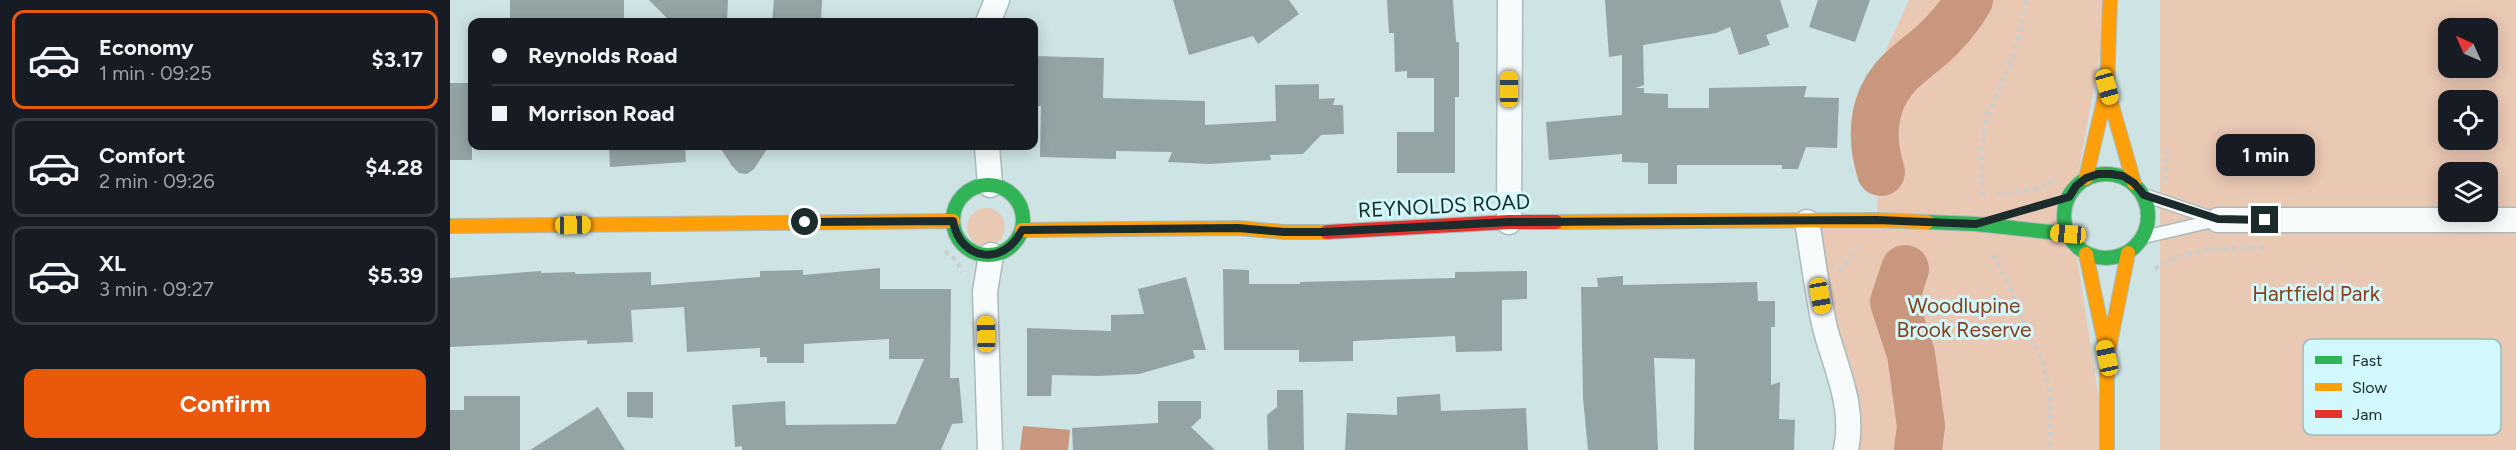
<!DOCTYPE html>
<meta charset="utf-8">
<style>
:root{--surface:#171b24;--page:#20242c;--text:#f1f3f6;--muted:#9ea1a6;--line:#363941;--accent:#ea580c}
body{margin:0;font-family:Figtree,sans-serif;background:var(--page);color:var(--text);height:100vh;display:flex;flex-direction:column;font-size:22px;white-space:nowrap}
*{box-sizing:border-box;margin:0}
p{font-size:20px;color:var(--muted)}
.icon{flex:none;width:33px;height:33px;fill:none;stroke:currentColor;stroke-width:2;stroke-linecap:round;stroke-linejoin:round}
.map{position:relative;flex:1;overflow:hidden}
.panel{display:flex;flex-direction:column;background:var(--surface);width:450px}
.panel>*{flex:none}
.banner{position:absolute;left:18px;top:18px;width:570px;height:132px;border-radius:12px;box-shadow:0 3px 15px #0003;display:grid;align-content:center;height:132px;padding:0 24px;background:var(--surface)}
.needle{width:39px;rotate:315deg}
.controls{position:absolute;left:1988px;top:18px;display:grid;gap:12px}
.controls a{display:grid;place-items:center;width:60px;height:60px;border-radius:12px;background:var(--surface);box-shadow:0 3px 15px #0003;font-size:30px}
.end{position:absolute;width:27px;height:27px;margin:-14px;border:8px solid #1c2b2c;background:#fff;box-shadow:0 0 0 3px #fff}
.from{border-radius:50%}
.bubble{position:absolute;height:42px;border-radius:12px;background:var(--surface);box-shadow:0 3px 15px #0003;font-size:20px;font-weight:700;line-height:42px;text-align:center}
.car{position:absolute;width:18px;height:36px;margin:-18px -9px;border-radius:8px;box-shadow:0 0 4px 2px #0007;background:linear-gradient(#f5c518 24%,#345 0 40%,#f5c518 0 76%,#345 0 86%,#f5c518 0)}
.banner b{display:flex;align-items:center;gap:21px;height:57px;font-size:22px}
.banner b+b{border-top:2px solid var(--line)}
.banner i{width:15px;height:15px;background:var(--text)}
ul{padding:10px 0 0;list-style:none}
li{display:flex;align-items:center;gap:18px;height:99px;margin:0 12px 9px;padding:0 12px;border:3px solid var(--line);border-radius:12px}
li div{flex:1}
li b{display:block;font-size:22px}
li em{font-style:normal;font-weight:700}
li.on{border-color:var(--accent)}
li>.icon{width:54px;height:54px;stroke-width:1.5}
.primary-button{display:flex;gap:12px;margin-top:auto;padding:12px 24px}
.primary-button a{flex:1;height:69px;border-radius:12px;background:var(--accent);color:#fff;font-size:24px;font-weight:700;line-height:69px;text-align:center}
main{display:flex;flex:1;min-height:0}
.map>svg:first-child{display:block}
</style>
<main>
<section class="panel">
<ul>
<li class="on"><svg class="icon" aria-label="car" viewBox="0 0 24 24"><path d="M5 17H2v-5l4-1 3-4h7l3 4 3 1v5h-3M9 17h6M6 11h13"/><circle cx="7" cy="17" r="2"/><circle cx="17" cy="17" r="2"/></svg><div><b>Economy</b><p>1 min · 09:25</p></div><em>$3.17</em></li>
<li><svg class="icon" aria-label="car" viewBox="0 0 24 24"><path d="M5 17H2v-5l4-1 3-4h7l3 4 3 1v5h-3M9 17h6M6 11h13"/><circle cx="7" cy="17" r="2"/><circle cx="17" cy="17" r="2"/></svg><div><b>Comfort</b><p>2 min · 09:26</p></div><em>$4.28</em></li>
<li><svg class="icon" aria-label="car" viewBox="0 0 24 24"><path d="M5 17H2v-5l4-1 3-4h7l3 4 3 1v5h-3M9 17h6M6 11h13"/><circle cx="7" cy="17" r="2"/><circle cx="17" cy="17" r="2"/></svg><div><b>XL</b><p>3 min · 09:27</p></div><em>$5.39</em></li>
</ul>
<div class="primary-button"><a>Confirm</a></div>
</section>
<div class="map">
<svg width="2066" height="450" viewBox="0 0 2066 450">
<rect width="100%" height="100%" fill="#cee3e4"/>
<path fill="#e9c8b4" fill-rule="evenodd" d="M 1459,0 L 1660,0 L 1626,186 C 1609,210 1612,221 1625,245 L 1657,450 L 1396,450 L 1357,222 L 1427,220 L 1431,61 Z
M 1710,0 L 2066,0 L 2066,450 L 1710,450 ZM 1998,28 L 2037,28 L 2037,68 L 1998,68 ZM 1998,100 L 2037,100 L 2037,140 L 1998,140 ZM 1998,172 L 2037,172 L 2037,212 L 1998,212 Z
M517 227a19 19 0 1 1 38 0a19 19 0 1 1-38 0Z"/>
<path fill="#c8977e" d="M 573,426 L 620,430 L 618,450 L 570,450 Z"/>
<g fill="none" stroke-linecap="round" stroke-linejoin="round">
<path stroke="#c8977e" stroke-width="48" d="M 1431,172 C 1420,137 1422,101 1449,73 C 1463,59 1481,48 1494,33 C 1504,23 1512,12 1519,0
M 1455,269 L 1444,302 L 1461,354 L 1471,426 L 1468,450"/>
</g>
<path fill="#94a4a5" d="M 60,0 L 174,0 L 174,22 L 60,22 Z
M 199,0 L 278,0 L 277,22 L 221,22 Z
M 324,0 L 372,0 L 371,22 L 322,22 Z
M 723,0 L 839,0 L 849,14 L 808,44 L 803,36 L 739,55 Z
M 937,0 L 1003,0 L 1006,42 L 1009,42 L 1009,97 L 1005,97 L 1005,173 L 947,173 L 947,132 L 984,132 L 984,78 L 957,78 L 957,71 L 945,72 L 944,33 L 939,33 Z
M 1155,0 L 1330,0 L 1339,27 L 1316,35 L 1320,45 L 1289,55 L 1280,27 L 1266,33 L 1193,45 L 1194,85 L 1185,88 L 1194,88 L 1194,93 L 1218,94 L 1218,108 L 1259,108 L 1259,88 L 1357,86 L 1354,97 L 1389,98 L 1387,148 L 1356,147 L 1348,169 L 1332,169 L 1332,165 L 1227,165 L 1227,184 L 1198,184 L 1198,163 L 1172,162 L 1172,154 L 1099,160 L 1096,122 L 1172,115 L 1172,55 L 1159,57 Z
M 1368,0 L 1420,0 L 1405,42 L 1359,27 Z
M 584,56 L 654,58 L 653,98 L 755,101 L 755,125 L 826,121 L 825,85 L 869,84 L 869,99 L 885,98 L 883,105 L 893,105 L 894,134 L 871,135 L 853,154 L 820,155 L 821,160 L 760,164 L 718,162 L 722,152 L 666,151 L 666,159 L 590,157 L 591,106 L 584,106 Z
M 0,83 L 22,83 L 22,160 L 0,160 Z
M 159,146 L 235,146 L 236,162 L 160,167 Z
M 269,146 L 319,146 L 304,169 L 297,174 L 289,173 L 282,166 Z
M 430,268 L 430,289 L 501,289 L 500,378 L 509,378 L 513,423 L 502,424 L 491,450 L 292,450 L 292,446 L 285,447 L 282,405 L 335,401 L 336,425 L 446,424 L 474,359 L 439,359 L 439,339 L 354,344 L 354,363 L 317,363 L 317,357 L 310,357 L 310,348 L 237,352 L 234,307 L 181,310 L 183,342 L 137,344 L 137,340 L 0,347 L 0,278 L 91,271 L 91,273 L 125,272 L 125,274 L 201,272 L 201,285 L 310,277 L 310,271 L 353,270 L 353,275 Z
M 773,269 L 799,270 L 799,284 L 850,284 L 850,282 L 1005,278 L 1005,272 L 1077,271 L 1077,299 L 1052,300 L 1052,351 L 1006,352 L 1005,336 L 903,341 L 903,361 L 849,362 L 849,350 L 774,350 Z
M 1173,276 L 1173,285 L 1307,282 L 1308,301 L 1325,301 L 1325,327 L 1321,327 L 1321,385 L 1330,382 L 1329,419 L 1345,420 L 1344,450 L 1244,450 L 1245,359 L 1204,358 L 1208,450 L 1138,450 L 1133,398 L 1131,287 L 1148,287 L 1147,278 Z
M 736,277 L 756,350 L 743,350 L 745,358 L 689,374 L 647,376 L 602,375 L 601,396 L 577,396 L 577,328 L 661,331 L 661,315 L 694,314 L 688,289 Z
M 827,390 L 853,390 L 854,450 L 818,450 L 817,415 L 827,407 Z
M 177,392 L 203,392 L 203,418 L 177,417 Z
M 990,394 L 991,411 L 1076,408 L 1078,450 L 895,450 L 897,413 L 947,415 L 947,397 Z
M 14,396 L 70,396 L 70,450 L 0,450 L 0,410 L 14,410 Z
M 708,401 L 751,401 L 751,418 L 741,427 L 765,450 L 623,450 L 622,428 L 708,423 Z
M 148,407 L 175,450 L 80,450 Z"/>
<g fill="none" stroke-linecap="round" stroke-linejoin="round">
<defs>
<path id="lane" d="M 1694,195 L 1768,220
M 1694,237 L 1767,220"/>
<path id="street" d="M 538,22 L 547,0
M 537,146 L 540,185
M 1768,220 L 2066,220
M 1059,222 L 1060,0
M 1357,222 C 1363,257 1367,293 1375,328 C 1386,369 1405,406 1396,450
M 540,450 L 535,292 L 541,255"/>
<path id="fast" d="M1614 216a42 42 0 1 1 84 0a42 42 0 1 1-84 0Z
M503 220a35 35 0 1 1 70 0a35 35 0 1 1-70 0Z
M 1477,222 L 1526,224 L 1618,234"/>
<path id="slow" d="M 1658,92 L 1684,183
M 1636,178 L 1657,87 L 1660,0
M 1106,222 L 1427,220 L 1477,222
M 0,226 L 503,221
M 572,230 L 788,228 L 834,232 L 877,232
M 1636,254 L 1655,344
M 1657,450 L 1657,358 L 1678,253"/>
<path id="jam" d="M 877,232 L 1059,222 L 1106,222"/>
</defs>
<use href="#lane" stroke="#abbbbc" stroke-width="15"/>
<use href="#street" stroke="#abbbbc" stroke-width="27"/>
<use href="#fast" stroke="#abbbbc" stroke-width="16"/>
<use href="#slow" stroke="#abbbbc" stroke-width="16"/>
<use href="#jam" stroke="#abbbbc" stroke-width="16"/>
<path stroke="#c8cfcf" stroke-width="4" stroke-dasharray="4.5 4.5" stroke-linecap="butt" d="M 1715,181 L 1716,151
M 1547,195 L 1591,188 L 1607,177
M 1533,196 L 1531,153 L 1537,117 L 1561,62 L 1572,24 L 1576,0
M 495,251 L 506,260 L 512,272
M 1543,255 L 1558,282 L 1575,327 L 1592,361 L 1600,394 L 1600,450
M 1705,269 C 1739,245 1777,249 1816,248
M 1389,271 L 1407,248"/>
<use href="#lane" stroke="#f8fbfb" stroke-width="12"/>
<use href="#street" stroke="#f8fbfb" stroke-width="24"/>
<use href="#fast" stroke="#30b455" stroke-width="14"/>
<use href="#slow" stroke="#ff9f0a" stroke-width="14"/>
<use href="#jam" stroke="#e5322d" stroke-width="14"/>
</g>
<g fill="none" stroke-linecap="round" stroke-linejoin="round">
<path stroke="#1c2b2c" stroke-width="8" d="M 355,222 L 503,221 C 510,261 554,267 572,230 L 788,228 L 834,232 L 873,232 L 1059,222 L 1427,220 L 1526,224 L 1619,197 L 1626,186 L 1636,178 L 1648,174 L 1661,174 L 1673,176 L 1684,183 L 1694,195 L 1768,219 L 1815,220"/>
</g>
<g text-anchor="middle" stroke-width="6" stroke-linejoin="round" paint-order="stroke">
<g font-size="21" fill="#1c2b2c" stroke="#d1f8fc">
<text transform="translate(994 206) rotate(-3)" y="7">REYNOLDS ROAD</text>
</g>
<g font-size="21" fill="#883e18" stroke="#d1f8fc">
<text x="1866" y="301">Hartfield Park</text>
<text x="1514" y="313">Woodlupine<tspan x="1514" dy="24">Brook Reserve</tspan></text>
</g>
</g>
<rect x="1853" y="339" width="198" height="96" rx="9" fill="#d1f8fc" stroke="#9bbabe" stroke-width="1.5"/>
<rect x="1865" y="356" width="27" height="8" fill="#30b455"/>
<rect x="1865" y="383" width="27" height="8" fill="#ff9f0a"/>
<rect x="1865" y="410" width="27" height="8" fill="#e5322d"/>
<g font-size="16" fill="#1c2b2c">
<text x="1902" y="366">Fast</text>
<text x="1902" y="393">Slow</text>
<text x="1902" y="420">Jam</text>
</g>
</svg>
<div class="controls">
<a><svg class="needle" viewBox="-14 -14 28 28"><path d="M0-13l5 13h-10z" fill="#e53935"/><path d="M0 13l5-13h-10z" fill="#9ea1a6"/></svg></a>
<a><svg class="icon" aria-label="locate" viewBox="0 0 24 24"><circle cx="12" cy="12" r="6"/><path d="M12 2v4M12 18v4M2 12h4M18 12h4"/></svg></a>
<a><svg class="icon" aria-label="layers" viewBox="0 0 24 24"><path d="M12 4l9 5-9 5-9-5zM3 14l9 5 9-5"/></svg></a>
</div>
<i class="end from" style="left:355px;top:222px"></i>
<i class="end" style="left:1815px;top:220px"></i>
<div class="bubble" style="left:1766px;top:134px;width:99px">1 min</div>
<i class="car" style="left:1657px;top:87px;rotate:164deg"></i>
<i class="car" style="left:1059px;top:89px;rotate:0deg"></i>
<i class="car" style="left:123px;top:225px;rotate:89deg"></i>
<i class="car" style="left:1618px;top:234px;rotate:275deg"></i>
<i class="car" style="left:1370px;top:296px;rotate:170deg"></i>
<i class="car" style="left:536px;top:334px;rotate:359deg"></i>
<i class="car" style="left:1657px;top:358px;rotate:348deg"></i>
<div class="banner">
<b><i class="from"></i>Reynolds Road</b>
<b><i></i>Morrison Road</b>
</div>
</div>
</main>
